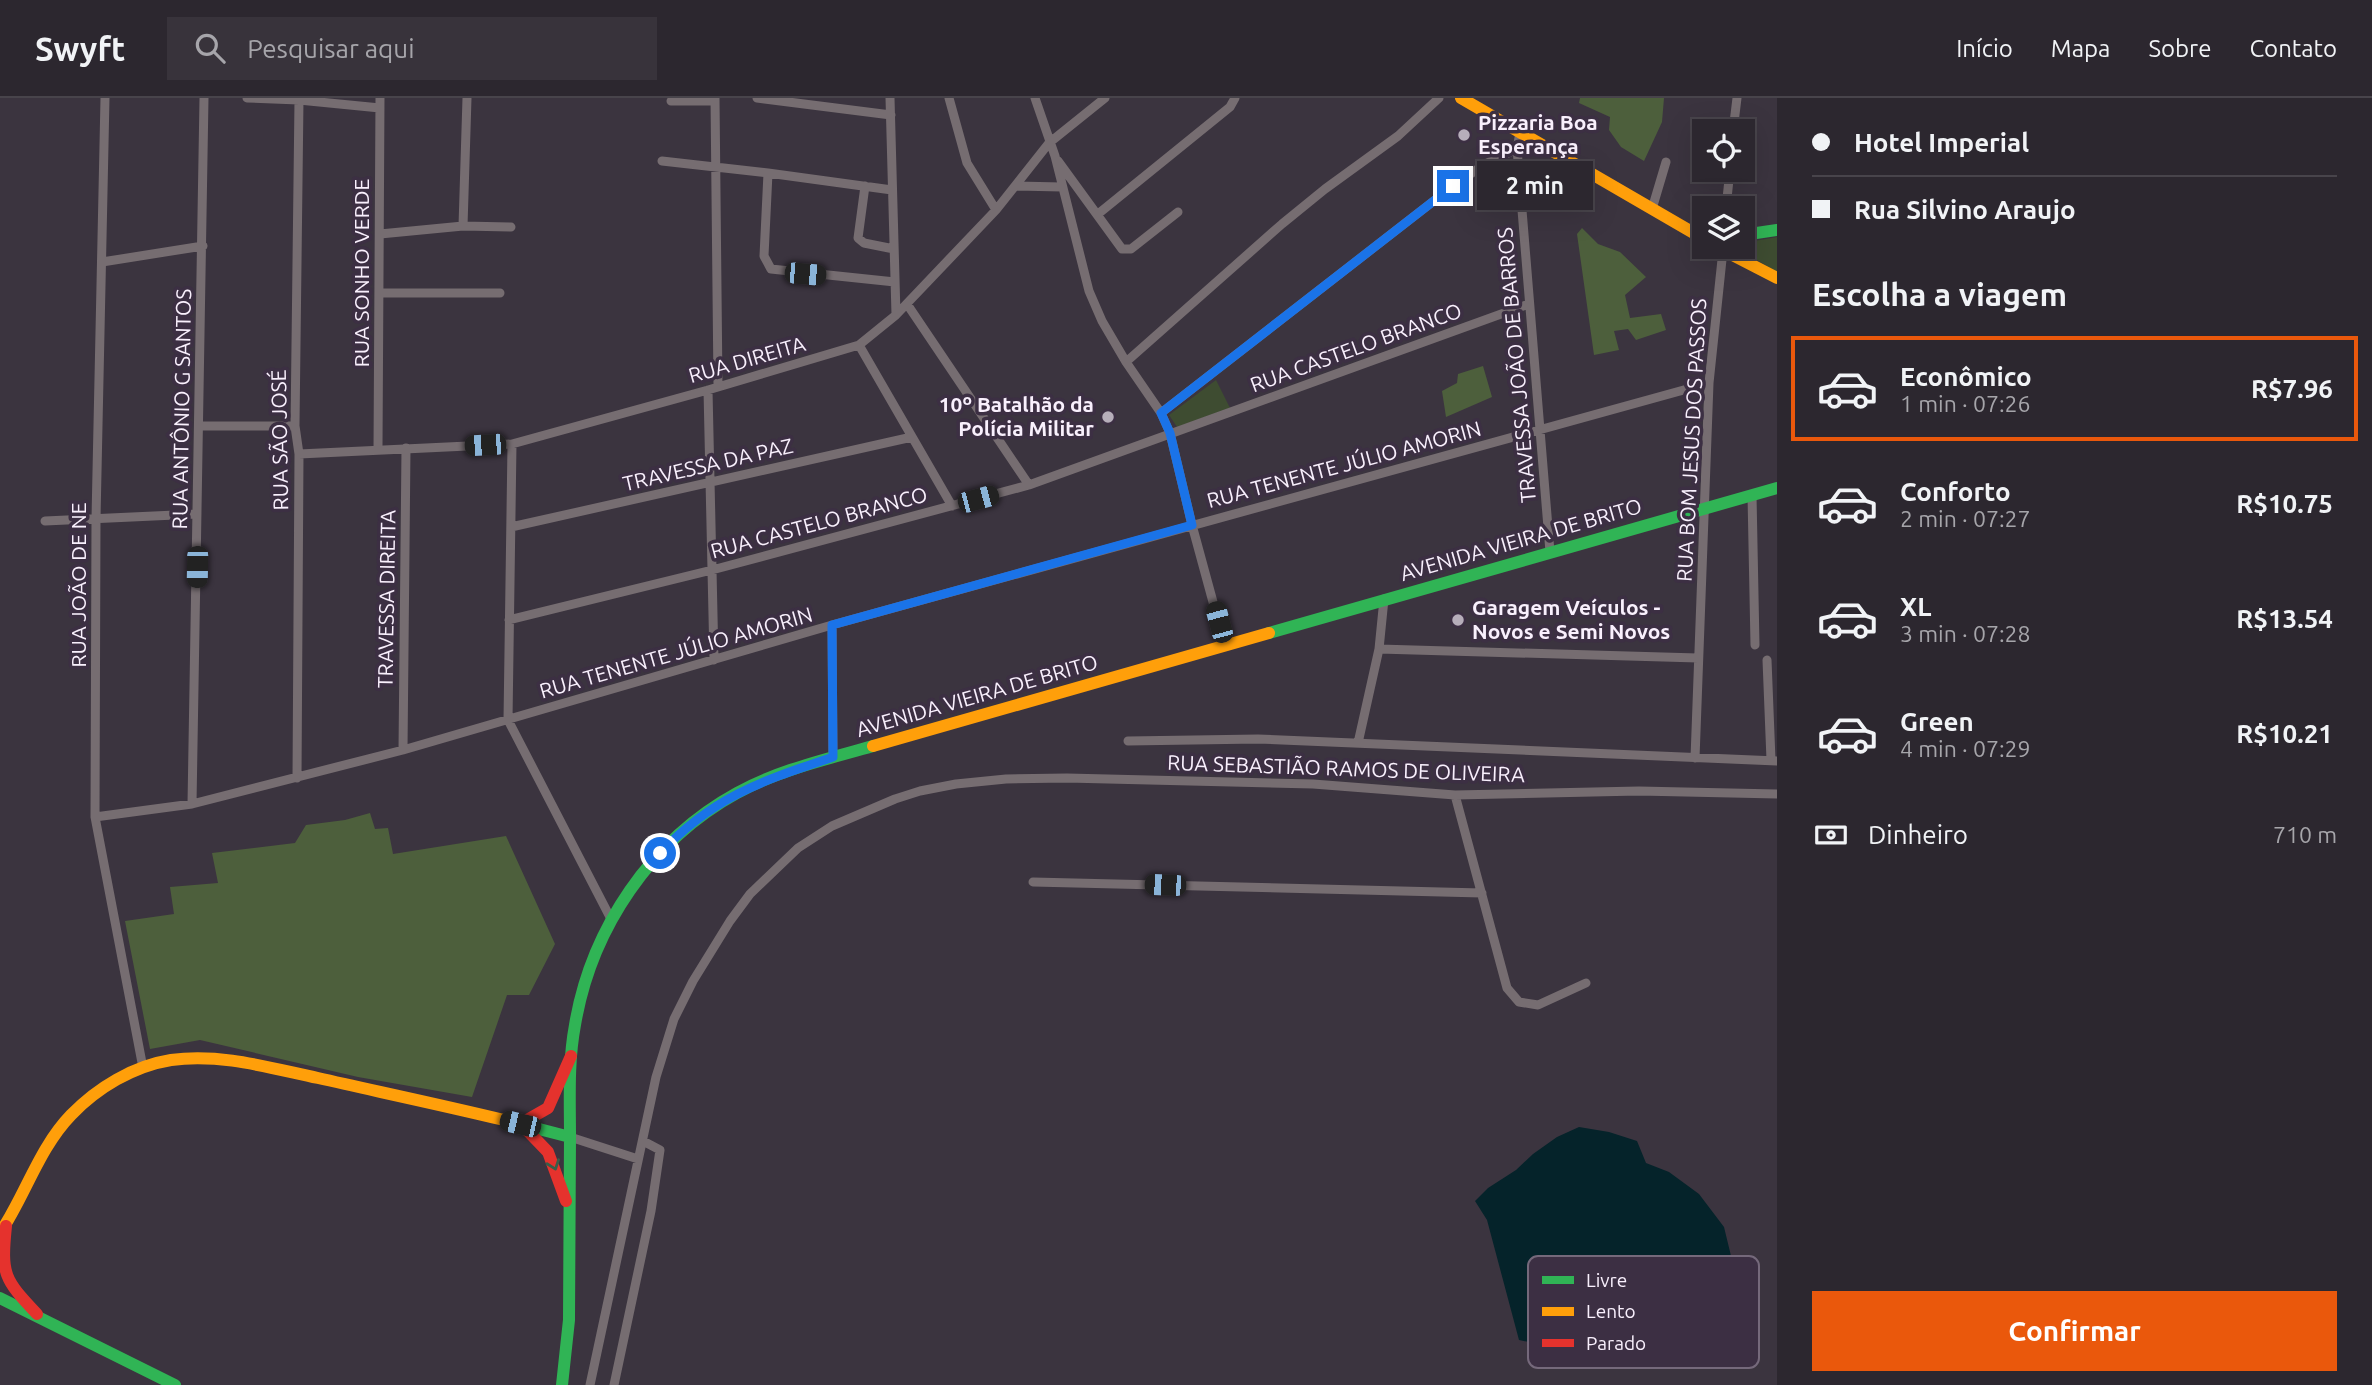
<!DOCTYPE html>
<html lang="pt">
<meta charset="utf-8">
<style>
:root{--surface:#2c272f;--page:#38333b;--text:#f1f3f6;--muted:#a6a5aa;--line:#48444b;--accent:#ea580c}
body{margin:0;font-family:Ubuntu,sans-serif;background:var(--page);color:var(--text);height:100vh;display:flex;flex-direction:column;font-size:26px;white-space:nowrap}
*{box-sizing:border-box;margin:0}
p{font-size:23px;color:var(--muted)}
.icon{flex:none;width:38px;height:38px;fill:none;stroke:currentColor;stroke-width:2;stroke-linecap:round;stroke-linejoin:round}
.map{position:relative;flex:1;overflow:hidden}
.sheet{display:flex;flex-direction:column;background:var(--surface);width:595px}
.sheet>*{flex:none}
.hud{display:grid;align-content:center;height:154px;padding:0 35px;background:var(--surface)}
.controls{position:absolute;left:1692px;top:21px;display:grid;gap:14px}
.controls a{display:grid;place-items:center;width:63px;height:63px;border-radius:0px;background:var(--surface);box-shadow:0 7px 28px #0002,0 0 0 2px var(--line);font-size:35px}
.end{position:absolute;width:32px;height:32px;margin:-16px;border:9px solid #1a73e8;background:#fff;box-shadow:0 0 0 4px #fff}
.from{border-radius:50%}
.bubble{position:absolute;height:49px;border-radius:0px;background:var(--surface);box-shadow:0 7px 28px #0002,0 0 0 2px var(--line);font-size:23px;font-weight:600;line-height:49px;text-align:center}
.car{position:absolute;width:21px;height:42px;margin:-21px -10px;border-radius:9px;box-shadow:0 0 5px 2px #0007;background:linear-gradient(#222 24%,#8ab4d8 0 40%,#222 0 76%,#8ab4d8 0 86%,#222 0)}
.hud b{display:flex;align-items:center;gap:24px;height:66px;font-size:26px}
.hud b+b{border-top:2px solid var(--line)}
.hud i{width:18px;height:18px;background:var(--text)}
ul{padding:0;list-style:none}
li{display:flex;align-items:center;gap:21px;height:105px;margin:0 14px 10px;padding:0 21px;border:4px solid transparent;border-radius:0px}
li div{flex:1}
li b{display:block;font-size:26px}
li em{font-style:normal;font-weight:600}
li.on{border-color:var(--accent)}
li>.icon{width:63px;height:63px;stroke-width:1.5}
h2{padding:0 35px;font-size:32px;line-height:84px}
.pay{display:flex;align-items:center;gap:18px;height:77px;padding:0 35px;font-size:26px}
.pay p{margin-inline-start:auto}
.action{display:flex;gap:14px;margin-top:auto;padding:14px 35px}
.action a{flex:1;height:80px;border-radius:0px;background:var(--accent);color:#fff;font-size:28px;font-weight:600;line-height:80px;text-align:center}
header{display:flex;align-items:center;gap:42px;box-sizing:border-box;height:98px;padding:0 35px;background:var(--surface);border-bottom:2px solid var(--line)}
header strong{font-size:33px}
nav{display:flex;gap:38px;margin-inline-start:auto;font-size:24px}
.search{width:490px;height:63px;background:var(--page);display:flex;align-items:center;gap:18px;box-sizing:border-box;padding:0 24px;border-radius:0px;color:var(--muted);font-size:26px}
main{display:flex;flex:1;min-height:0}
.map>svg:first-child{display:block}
</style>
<header>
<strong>Swyft</strong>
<div class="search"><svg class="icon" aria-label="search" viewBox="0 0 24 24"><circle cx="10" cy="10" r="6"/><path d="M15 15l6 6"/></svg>Pesquisar aqui</div>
<nav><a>Início</a><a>Mapa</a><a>Sobre</a><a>Contato</a></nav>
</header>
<main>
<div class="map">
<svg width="1777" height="1287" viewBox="0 0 1777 1287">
<rect width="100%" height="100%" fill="#3b343f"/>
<path fill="#3e4c31" d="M 1777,139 L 1777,174 L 1742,153 L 1743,145 Z
M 1216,282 L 1230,310 L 1177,329 L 1169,317 Z"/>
<path fill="#4d5f3c" d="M 1580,0 L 1664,0 L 1662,24 L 1644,63 L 1621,49 L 1609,32 L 1610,19 L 1579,5 Z
M 1582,130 L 1598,146 L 1620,154 L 1646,179 L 1625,197 L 1630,220 L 1661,216 L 1666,232 L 1636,242 L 1628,231 L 1614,233 L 1619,252 L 1594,257 L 1577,136 Z
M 1483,268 L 1492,299 L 1446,319 L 1442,293 L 1457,285 L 1458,276 Z
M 370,715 L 375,731 L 388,730 L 393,756 L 506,738 L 555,846 L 529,897 L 507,897 L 472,999 L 358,979 L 200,942 L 150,951 L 125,823 L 174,816 L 170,789 L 218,785 L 212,755 L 295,745 L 306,727 L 345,722 Z"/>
<path fill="#05232a" d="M 1579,1029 L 1609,1034 L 1637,1043 L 1646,1065 L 1669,1074 L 1699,1096 L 1724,1129 L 1732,1162 C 1710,1194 1692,1209 1652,1217 C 1635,1220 1620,1220 1603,1227 L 1601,1235 L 1567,1238 L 1544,1247 L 1519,1242 L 1487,1122 L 1475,1103 L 1488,1090 L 1516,1072 L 1533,1056 L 1557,1039 Z"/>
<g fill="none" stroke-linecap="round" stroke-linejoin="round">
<path stroke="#766d71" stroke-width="9" d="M 105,0 L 96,421 L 95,719 L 143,970
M 247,0 L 299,2 L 380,10
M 715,0 L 718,288
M 757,0 L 891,17
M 890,0 L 896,217
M 949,0 L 967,65 L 996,112
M 1035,0 L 1055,58 L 1089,193 L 1102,223 L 1126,264 L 1161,315 L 1170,335 L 1192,427 L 1225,548
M 671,3 L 715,3
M 1733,33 L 1737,0
M 1520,34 L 1517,51 L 1550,454
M 662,63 L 768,75 L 892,92
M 1058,63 L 1122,151 L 1131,151 L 1178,114
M 768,75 L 764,158 L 771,171 L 895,184
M 865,88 L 858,140 L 864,145 L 894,151
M 1016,88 L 1062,89
M 1726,110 L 1730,72
M 1652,111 L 1666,64
M 1098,116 L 1230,9 L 1235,0
M 463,128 L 467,0
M 380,136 L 463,128 L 511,129
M 102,164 L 203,148
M 379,195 L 500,195
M 907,206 L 1029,387
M 859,247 L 952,408
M 1126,264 L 1282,126 L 1325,91 L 1398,38 L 1439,0
M 708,292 L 714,562
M 1161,315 L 1453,88 L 1485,66 L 1517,51
M 199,328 L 295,328
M 512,346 L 508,622 L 611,821
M 378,351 L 380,0
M 299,356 L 512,346 L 708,292 L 859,247 L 896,217 L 996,112 L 1049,45 L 1105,0
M 1752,397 L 1755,547
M 45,423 L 197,416
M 511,429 L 912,339
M 509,522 L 712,472 L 1029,387 L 1529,206
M 832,527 L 833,659
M 1379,551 L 1698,560
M 1767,562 L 1771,662
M 1128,643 L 1258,641 L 1777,663
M 1358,645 L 1379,551 L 1384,501
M 403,652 L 406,350
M 1695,660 L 1709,285 L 1723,152
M 297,680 L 299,356 L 295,328 L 299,2
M 1455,697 L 1507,890 L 1519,904 L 1538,907 L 1586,885
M 192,706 L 204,0
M 95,719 L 192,706 L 403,652 L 832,527 L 1709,285
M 1033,784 L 1482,795
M 570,1039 L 638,1061
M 590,1287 L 656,979 L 674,921 L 693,883 L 730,823 L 750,796 L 798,750 L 832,728 L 895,701 L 920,693 L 956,686 L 1006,681 L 1067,680 L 1313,686 L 1455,697 L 1639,693 L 1777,696
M 614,1287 L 651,1113 L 660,1052 L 643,1043"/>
<path stroke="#30b455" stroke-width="12" d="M 1743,137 L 1777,132
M 1269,535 L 1777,390
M 504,1022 L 570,1039 L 569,1222 L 562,1287
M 570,1039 C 570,1002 568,964 575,927 C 591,831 651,742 737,695 C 778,672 828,661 873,648
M 0,1200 L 175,1287"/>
<path stroke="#ff9f0a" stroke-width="12" d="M 1461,0 L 1704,141
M 1717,149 L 1777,180
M 873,648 L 1269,535
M 0,1135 C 25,1098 39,1050 71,1017 C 97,990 133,968 171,962 C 221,955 270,970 318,980 C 380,994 442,1007 504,1022"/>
<path stroke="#e5322d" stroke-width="12" d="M 520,1026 L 548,1010 L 571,958
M 524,1029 L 548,1054 L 566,1103
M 6,1128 C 1,1177 4,1181 37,1216"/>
</g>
<defs><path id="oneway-chevron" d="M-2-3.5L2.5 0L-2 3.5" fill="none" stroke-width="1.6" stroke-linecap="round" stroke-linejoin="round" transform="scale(1.75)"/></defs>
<use stroke="#385e49" href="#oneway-chevron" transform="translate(554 1067) rotate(70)"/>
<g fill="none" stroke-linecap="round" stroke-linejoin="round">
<path stroke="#1a73e8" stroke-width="9" d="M 660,755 C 714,698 762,683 833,659 L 832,527 L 1192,427 L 1170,335 L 1161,315 L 1453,88"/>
</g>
<g fill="#b6aeba" stroke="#3c2f43" stroke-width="2.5">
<circle cx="1464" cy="37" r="7"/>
<circle cx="1108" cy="319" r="7"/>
<circle cx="1458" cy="522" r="7"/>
</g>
<g text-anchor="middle" stroke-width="7" stroke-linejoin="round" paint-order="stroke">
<g font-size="21" font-weight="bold" fill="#f9f0fd" stroke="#3c2f43" text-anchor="start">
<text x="1478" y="32">Pizzaria Boa<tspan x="1478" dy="24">Esperança</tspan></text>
<text x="1094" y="314" text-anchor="end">10º Batalhão da<tspan x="1094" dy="24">Polícia Militar</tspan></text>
<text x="1472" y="517">Garagem Veículos -<tspan x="1472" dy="24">Novos e Semi Novos</tspan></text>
</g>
<g font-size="21" fill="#f9f0fd" stroke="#3c2f43">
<text transform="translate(362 175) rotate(-90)" y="7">RUA SONHO VERDE</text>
<text transform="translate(1356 250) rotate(-20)" y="7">RUA CASTELO BRANCO</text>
<text transform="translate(747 262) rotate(-16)" y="7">RUA DIREITA</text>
<text transform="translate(1517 267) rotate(-95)" y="7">TRAVESSA JOÃO DE BARROS</text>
<text transform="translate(182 311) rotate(-89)" y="7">RUA ANTÔNIO G SANTOS</text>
<text transform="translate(280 342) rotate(-91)" y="7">RUA SÃO JOSÉ</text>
<text transform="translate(1692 342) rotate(-87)" y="7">RUA BOM JESUS DOS PASSOS</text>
<text transform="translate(708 367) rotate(-13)" y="7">TRAVESSA DA PAZ</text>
<text transform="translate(1344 367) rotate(-15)" y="7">RUA TENENTE JÚLIO AMORIN</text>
<text transform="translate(819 425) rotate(-15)" y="7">RUA CASTELO BRANCO</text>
<text transform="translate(1521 442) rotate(-16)" y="7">AVENIDA VIEIRA DE BRITO</text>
<text transform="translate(79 487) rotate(-90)" y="7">RUA JOÃO DE NE</text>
<text transform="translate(387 501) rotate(-89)" y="7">TRAVESSA DIREITA</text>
<text transform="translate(676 555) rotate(-16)" y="7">RUA TENENTE JÚLIO AMORIN</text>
<text transform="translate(977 598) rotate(-16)" y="7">AVENIDA VIEIRA DE BRITO</text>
<text transform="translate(1346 671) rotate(2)" y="7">RUA SEBASTIÃO RAMOS DE OLIVEIRA</text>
</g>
</g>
<rect x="1528" y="1158" width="231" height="112" rx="10" fill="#3c2f43" stroke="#75697b" stroke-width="2"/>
<rect x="1542" y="1178" width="32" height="8" fill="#30b455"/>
<rect x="1542" y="1209" width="32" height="9" fill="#ff9f0a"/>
<rect x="1542" y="1241" width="32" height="8" fill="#e5322d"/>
<g font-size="19" fill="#f9f0fd">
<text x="1586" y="1189">Livre</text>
<text x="1586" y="1220">Lento</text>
<text x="1586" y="1252">Parado</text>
</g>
</svg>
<div class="controls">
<a><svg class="icon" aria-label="locate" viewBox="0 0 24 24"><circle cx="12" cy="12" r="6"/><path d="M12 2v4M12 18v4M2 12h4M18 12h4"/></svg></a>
<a><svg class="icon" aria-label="layers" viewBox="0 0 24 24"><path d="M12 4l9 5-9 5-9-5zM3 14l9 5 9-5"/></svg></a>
</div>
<i class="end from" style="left:660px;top:755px"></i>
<i class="end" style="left:1453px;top:88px"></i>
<div class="bubble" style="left:1477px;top:63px;width:116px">2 min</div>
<i class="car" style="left:805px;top:176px;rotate:95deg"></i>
<i class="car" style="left:485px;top:347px;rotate:267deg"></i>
<i class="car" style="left:978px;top:401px;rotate:75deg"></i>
<i class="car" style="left:197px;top:469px;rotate:181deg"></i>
<i class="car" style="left:1219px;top:524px;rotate:345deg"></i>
<i class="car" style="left:1165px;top:787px;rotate:272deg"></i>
<i class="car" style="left:520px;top:1026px;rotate:283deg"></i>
</div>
<section class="sheet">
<div class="hud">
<b><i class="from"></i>Hotel Imperial</b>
<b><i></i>Rua Silvino Araujo</b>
</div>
<h2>Escolha a viagem</h2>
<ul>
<li class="on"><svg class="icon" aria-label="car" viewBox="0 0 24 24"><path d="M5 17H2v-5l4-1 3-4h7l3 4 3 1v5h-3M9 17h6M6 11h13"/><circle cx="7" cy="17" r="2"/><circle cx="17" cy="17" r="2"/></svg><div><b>Econômico</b><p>1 min · 07:26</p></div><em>R$7.96</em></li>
<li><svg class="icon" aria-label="car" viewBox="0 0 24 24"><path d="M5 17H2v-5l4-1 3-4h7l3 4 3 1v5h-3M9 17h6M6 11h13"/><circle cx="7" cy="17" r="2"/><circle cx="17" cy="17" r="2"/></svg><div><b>Conforto</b><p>2 min · 07:27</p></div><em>R$10.75</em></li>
<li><svg class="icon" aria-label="car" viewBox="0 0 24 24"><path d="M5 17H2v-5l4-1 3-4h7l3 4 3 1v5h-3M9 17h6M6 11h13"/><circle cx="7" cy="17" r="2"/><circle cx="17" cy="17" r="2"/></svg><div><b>XL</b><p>3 min · 07:28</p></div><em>R$13.54</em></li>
<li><svg class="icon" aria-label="car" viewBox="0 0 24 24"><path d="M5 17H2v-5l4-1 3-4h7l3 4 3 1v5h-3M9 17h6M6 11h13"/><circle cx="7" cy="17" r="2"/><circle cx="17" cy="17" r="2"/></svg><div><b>Green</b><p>4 min · 07:29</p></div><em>R$10.21</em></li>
</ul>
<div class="pay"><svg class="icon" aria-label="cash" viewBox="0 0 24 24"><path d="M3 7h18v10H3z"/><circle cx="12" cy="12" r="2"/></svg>Dinheiro<p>710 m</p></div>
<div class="action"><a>Confirmar</a></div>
</section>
</main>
